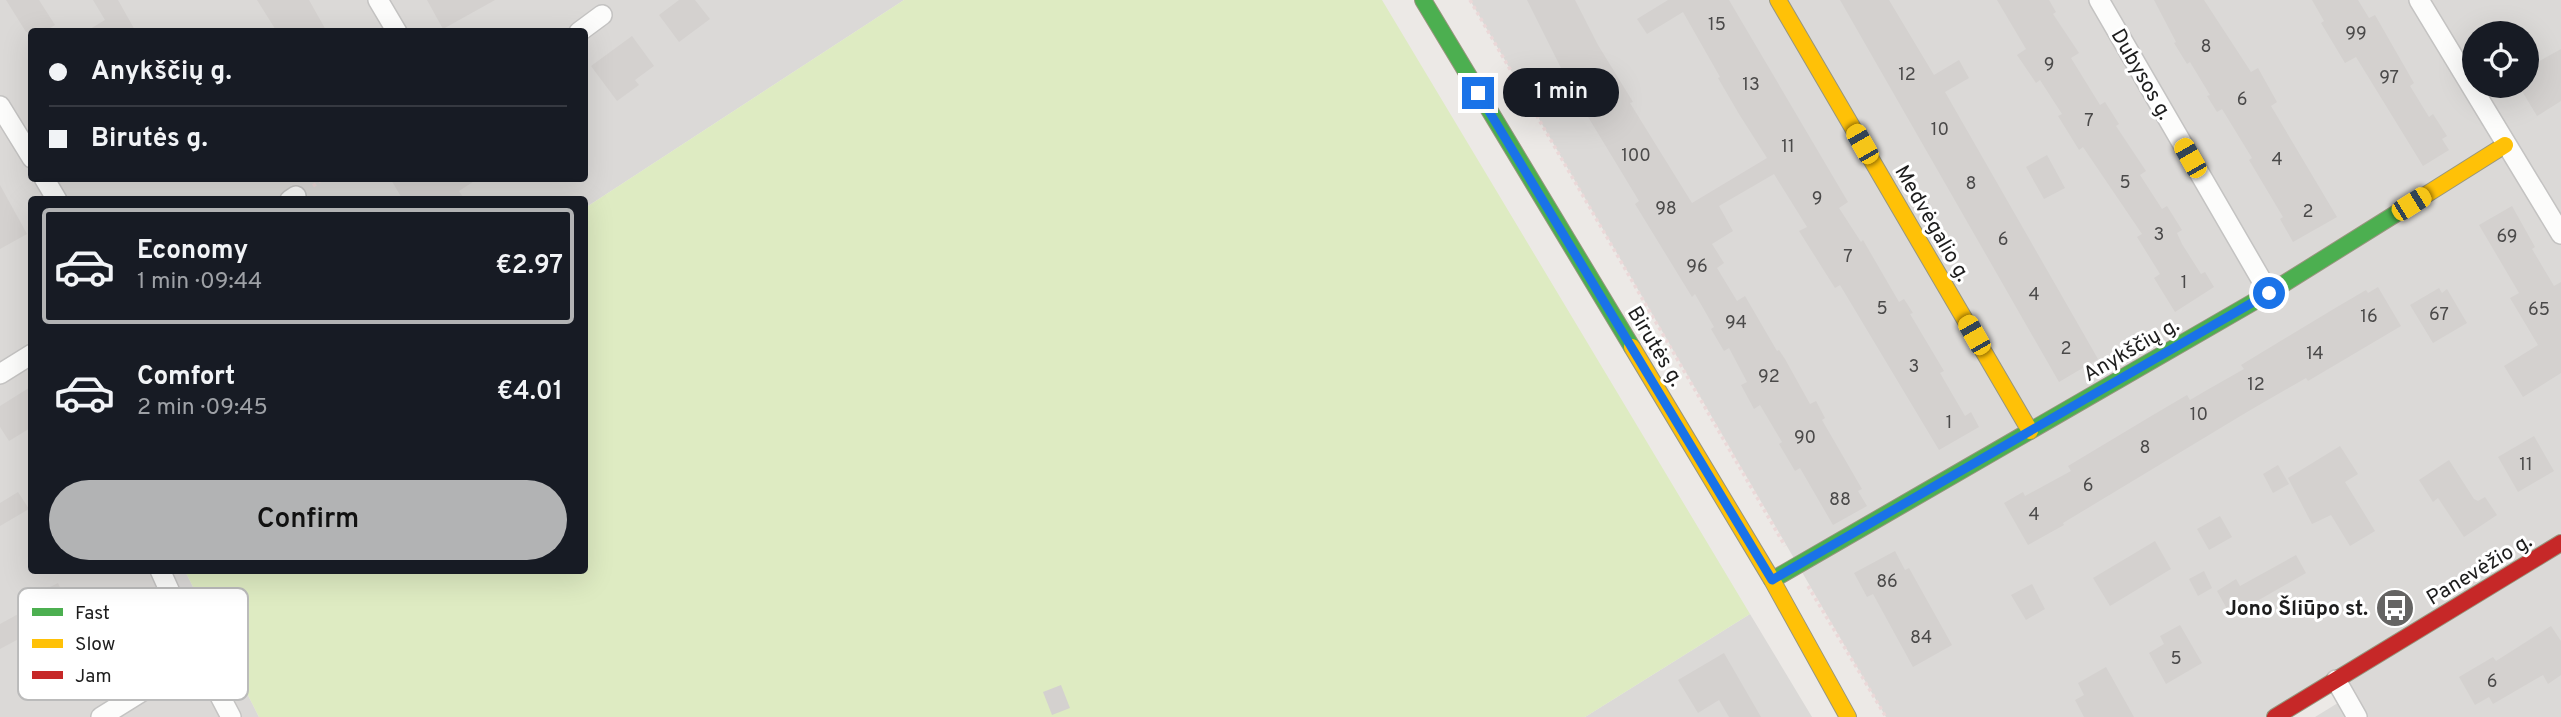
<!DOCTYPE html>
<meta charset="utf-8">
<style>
:root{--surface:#171b24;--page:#242831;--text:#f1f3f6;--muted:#9ea1a6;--line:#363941;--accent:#b2b3b4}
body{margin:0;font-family:Overpass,sans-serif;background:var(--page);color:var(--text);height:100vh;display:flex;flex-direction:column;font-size:26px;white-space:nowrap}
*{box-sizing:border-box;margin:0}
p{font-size:23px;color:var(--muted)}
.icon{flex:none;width:38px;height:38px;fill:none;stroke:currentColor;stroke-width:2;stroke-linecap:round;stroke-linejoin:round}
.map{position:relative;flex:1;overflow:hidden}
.panel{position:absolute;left:28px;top:196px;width:560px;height:378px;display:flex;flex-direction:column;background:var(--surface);border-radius:7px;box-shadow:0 7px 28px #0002}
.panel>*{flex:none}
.top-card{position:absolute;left:28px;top:28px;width:560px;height:154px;border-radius:7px;box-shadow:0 7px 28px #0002;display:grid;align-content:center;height:154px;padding:0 21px;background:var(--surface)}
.controls{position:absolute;left:2462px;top:21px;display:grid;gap:14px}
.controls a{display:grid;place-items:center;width:77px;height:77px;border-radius:50%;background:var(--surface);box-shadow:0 7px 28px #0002;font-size:35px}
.end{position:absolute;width:32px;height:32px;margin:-16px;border:9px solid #1a73e8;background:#fff;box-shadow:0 0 0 4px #fff}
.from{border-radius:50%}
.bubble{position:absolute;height:49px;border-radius:24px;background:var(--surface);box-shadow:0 7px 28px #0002;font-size:23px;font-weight:600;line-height:49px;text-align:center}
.car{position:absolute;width:21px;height:42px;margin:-21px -10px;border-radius:9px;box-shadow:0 0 5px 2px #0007;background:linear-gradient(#f5c518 24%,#345 0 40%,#f5c518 0 76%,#345 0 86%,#f5c518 0)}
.top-card b{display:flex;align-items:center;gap:24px;height:66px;font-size:26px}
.top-card b+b{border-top:2px solid var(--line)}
.top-card i{width:18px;height:18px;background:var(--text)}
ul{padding:12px 0 0;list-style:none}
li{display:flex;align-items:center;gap:21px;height:116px;margin:0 14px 10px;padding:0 7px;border:4px solid transparent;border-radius:7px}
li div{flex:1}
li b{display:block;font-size:26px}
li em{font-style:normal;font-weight:600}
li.selected{border-color:var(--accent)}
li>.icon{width:63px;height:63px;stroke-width:1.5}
.action{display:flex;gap:14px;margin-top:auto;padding:14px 21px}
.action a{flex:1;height:80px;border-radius:42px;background:var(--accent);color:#111;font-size:28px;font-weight:600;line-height:80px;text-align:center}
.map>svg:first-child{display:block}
</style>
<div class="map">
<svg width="2561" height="717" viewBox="0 0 2561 717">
<rect width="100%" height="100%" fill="#ece9e6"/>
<path fill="#dbd9d7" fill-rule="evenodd" d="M 0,0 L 904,0 L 585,208 L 584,200 L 32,200 L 32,570 L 185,571 L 259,717 L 0,717 ZM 32,32 L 584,32 L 584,178 L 32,178 Z
M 1470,0 L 2561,0 L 2561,717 L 2315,717 L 2346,698 L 2336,681 L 2275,717 L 1886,717 ZM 2474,33 L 2527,33 L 2527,86 L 2474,86 Z
M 1750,614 L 1812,717 L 1585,717 Z"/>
<path fill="#deebc2" d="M 904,0 L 1382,0 L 1750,614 L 1585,717 L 259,717 L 185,571 L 584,570 L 585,208 Z"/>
<path fill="#d4d1cf" d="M 6,0 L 39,0 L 55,25 L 44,32 L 26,32 Z
M 93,0 L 118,0 L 136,32 L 85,32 L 105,20 Z
M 257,0 L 309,0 L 327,32 L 277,32 Z
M 427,0 L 495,0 L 443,29 Z
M 679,0 L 695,0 L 710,19 L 679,42 L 659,15 Z
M 1527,0 L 1575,0 L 1598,45 L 1633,102 L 1630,103 L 1692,203 L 1767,158 L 1739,114 L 1718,78 L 1720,77 L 1683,12 L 1647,34 L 1637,19 L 1668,0 L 1729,0 L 1848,202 L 1839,208 L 1861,242 L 1863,240 L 1899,302 L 1904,299 L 1913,313 L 1910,314 L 1944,371 L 1940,373 L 1965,416 L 1971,412 L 1979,427 L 1939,450 L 1840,285 L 1835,288 L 1799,231 L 1807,227 L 1774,174 L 1719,206 L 1733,231 L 1712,244 L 1724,263 L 1717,268 L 1737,301 L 1745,296 L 1777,351 L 1779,350 L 1785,359 L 1810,404 L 1816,401 L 1825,418 L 1822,420 L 1862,489 L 1858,491 L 1867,506 L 1833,525 L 1800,468 L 1795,471 L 1779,444 L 1782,442 L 1760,405 L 1754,409 L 1741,385 L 1747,382 L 1729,348 L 1724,351 L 1711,329 L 1714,327 L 1695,294 L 1692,297 L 1635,204 L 1639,201 L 1573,92 Z
M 1840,0 L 1889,0 L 1934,75 L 1959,60 L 1969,78 L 1945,92 L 2098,359 L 2059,382 Z
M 1997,0 L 2049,0 L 2056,12 L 2053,14 L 2079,53 L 2071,58 L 2100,105 L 2105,102 L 2119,124 L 2116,126 L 2146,171 L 2140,175 L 2162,209 L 2167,206 L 2182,230 L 2177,233 L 2182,244 L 2201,274 L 2205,272 L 2214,287 L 2175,312 L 2154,278 L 2160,274 L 2137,237 L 2142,234 L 2083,147 L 2079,150 L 2058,116 L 2062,114 L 2040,80 L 2036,83 L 2017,55 L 2026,49 Z
M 2154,0 L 2204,0 L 2251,72 L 2258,68 L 2277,102 L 2271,106 L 2337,217 L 2293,242 L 2280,219 L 2283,217 L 2249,160 L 2252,158 L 2222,109 L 2217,112 L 2207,96 L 2210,95 L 2190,62 L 2187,64 L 2174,43 L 2176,42 Z
M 2312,0 L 2358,0 L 2369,18 L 2375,15 L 2414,83 L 2410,86 L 2429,117 L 2433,114 L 2447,136 L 2442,139 L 2449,150 L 2423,166 L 2356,57 L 2345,63 L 2321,23 L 2324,21 Z
M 632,36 L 654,66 L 635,80 L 639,85 L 617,101 L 591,66 Z
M 2561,49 L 2561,101 L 2537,116 L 2519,86 L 2527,86 L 2527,68 Z
M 2047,155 L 2065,188 L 2044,199 L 2026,167 Z
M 390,178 L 479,178 L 459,191 L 465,200 L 403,200 Z
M 0,185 L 27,234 L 0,249 Z
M 2512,206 L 2535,247 L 2532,249 L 2554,286 L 2561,282 L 2561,373 L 2523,397 L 2504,366 L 2538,345 L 2510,298 L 2519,293 L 2479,225 Z
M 2378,287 L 2401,326 L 2308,381 L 2306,378 L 2247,412 L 2063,523 L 2064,525 L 2028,545 L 2004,503 L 2023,492 L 2025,496 L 2071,471 L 2068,466 L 2153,415 L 2187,395 L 2190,400 L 2207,390 L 2244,369 L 2241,365 L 2337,307 L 2366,290 L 2368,293 Z
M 2439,288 L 2442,293 L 2447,289 L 2467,323 L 2433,343 L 2410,305 Z
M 32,386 L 32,427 L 9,441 L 0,427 L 0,406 Z
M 2534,436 L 2554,471 L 2518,492 L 2498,457 Z
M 2340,446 L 2358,474 L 2345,482 L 2375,531 L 2350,546 L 2331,515 L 2312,524 L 2288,478 Z
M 2449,460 L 2474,499 L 2478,501 L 2485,497 L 2497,515 L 2464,537 L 2438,498 L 2433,502 L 2419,480 Z
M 2278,465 L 2289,484 L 2273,493 L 2263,474 Z
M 18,492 L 29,509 L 0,526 L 0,503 Z
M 2220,516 L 2232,537 L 2209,550 L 2197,529 Z
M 2155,541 L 2171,569 L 2110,606 L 2093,578 Z
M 1895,551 L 1905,570 L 1909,568 L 1952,645 L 1913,667 L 1873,594 L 1867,597 L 1854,573 Z
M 2296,555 L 2306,573 L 2231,616 L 2217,591 L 2236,579 L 2240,586 Z
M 2204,571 L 2212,588 L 2198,596 L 2189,579 Z
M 58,583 L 74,619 L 60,626 L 93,679 L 65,696 L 59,688 L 56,690 L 26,635 L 0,649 L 0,624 L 44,600 L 40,592 Z
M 2032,584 L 2045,609 L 2026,620 L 2011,595 Z
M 2180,625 L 2202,663 L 2166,684 L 2149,653 L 2164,644 L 2160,636 Z
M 2551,626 L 2561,641 L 2561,675 L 2548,684 L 2543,675 L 2493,704 L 2489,697 L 2475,705 L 2459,677 L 2493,657 L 2496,661 Z
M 1724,653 L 1761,717 L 1729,717 L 1719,700 L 1698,713 L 1678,680 Z
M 2106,667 L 2134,717 L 2084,717 L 2075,700 L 2084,695 L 2078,683 Z
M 1061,685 L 1070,708 L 1052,715 L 1043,692 Z"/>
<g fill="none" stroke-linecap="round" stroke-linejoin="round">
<defs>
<path id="street" d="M 378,0 L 397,32
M 2099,0 L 2269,293
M 2419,0 L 2561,234
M 579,32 L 602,15
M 0,106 L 32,158
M 44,178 L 57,200
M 290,200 L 296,196
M 0,374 L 32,354
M 160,570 L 199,656 L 231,717
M 2336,680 L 2357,717
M 101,717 L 199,656"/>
<path id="fast" d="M 1423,0 L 1632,347
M 1772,580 L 2269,293 L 2405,208"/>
<path id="slow" d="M 1778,0 L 2030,431
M 2405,208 L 2505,145
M 1632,347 L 1772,580 L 1848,717"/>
<path id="jam" d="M 2275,717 L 2561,543"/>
</defs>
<use href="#street" stroke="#c4c3c2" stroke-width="22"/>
<use href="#fast" stroke="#97957d" stroke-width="18"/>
<use href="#slow" stroke="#97957d" stroke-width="18"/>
<use href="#jam" stroke="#97957d" stroke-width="18"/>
<path stroke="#ebd8d8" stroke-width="3.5" stroke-dasharray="3.5 3.5" stroke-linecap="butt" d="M 1470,0 L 1785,546
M 313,186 L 324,178
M 1808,586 L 1886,717"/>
<use href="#street" stroke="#fcfcfb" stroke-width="19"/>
<use href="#fast" stroke="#4caf50" stroke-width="16"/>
<use href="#slow" stroke="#ffc107" stroke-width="16"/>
<use href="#jam" stroke="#c62828" stroke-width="16"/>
</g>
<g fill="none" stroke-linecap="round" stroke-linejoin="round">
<path stroke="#1a73e8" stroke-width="9" d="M 1478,93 L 1772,580 L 2269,293"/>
</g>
<defs>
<symbol id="bus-disc" viewBox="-11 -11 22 22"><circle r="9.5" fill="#656463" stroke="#fff"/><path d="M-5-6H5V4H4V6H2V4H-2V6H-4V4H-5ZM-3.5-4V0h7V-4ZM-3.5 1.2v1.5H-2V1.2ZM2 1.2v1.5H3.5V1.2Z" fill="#fff"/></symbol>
</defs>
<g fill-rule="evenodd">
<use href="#bus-disc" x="2373" y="586" width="44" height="44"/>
</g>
<g text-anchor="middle" stroke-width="6" stroke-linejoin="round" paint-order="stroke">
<g font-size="18" fill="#4b4a4a">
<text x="1717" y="30">15</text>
<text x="2356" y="39">99</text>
<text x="2206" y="52">8</text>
<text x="2049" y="70">9</text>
<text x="1907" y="80">12</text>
<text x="2389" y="83">97</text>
<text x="1751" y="90">13</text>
<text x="2242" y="105">6</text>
<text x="2089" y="126">7</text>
<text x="1940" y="135">10</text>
<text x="1788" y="152">11</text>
<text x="1636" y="161">100</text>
<text x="2277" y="165">4</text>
<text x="2125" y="188">5</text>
<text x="1971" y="189">8</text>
<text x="1817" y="204">9</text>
<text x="1666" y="214">98</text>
<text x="2308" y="217">2</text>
<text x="2159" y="240">3</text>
<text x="2507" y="242">69</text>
<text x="2003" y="245">6</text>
<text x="1848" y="262">7</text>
<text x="1697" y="272">96</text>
<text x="2184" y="288">1</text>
<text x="2034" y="300">4</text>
<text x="1882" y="314">5</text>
<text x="2539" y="315">65</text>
<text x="2439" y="320">67</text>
<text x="2369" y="322">16</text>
<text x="1736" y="328">94</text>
<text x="2066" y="354">2</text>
<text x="2315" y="359">14</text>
<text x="1914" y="372">3</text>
<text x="1769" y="382">92</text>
<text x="2256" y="390">12</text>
<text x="2199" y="420">10</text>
<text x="1949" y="428">1</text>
<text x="1805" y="443">90</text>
<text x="2145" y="453">8</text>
<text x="2526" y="470">11</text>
<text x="2088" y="491">6</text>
<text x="1840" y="505">88</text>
<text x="2034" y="520">4</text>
<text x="1887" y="587">86</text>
<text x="1921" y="643">84</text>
<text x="2176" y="664">5</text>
<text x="2492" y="687">6</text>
</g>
<g font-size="21" fill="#1d1d1d" stroke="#fff">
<text transform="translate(2142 74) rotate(60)" y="7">Dubysos g.</text>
<text transform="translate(1933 223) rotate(60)" y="7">Medvėgalio g.</text>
<text transform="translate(1656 346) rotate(59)" y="7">Birutės g.</text>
<text transform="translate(2131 349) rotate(-30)" y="7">Anykščių g.</text>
<text transform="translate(2479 569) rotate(-31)" y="7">Panevėžio g.</text>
</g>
<g font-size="21" font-weight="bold" fill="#1d1d1d" stroke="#fff" text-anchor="end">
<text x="2368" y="615">Jono Šliūpo st.</text>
</g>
</g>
<rect x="18" y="588" width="230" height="112" rx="10" fill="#fff" stroke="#bbb" stroke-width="2"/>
<rect x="32" y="608" width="31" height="8" fill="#4caf50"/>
<rect x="32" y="639" width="31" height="9" fill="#ffc107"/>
<rect x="32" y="671" width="31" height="8" fill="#c62828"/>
<g font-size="19" fill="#1d1d1d">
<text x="75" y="619">Fast</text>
<text x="75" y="650">Slow</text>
<text x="75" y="682">Jam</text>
</g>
</svg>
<div class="controls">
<a><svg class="icon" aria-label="locate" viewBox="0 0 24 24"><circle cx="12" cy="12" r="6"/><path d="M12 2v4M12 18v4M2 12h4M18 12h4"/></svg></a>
</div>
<i class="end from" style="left:2269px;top:293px"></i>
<i class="end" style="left:1478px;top:93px"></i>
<div class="bubble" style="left:1503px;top:68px;width:116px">1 min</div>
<i class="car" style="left:1862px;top:144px;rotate:330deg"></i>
<i class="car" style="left:2190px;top:158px;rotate:330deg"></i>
<i class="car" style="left:2411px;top:204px;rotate:58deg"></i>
<i class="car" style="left:1974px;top:335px;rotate:330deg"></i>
<div class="top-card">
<b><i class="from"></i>Anykščių g.</b>
<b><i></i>Birutės g.</b>
</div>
<section class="panel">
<ul>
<li class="selected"><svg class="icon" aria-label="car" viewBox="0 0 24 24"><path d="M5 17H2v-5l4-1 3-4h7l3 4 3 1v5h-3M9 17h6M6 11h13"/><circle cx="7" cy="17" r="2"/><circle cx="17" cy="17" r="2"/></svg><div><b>Economy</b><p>1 min · 09:44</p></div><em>€2.97</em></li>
<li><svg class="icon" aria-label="car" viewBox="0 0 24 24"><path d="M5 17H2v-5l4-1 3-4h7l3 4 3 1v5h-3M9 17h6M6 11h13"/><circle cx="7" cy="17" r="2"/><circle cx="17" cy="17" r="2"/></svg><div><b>Comfort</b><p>2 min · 09:45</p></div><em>€4.01</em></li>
</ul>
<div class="action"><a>Confirm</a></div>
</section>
</div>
